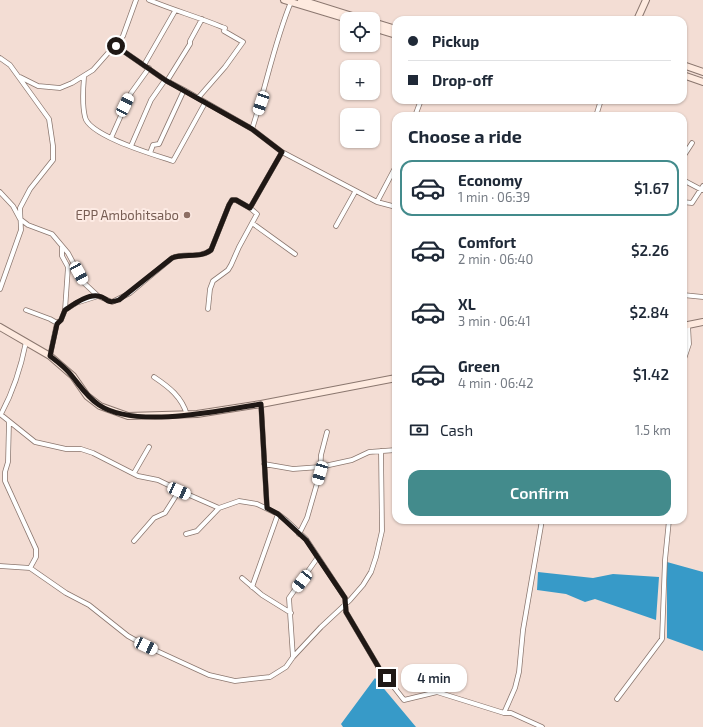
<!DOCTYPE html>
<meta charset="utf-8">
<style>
:root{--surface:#fff;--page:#f6f6f7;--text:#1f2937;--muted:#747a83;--line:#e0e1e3;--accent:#438b8c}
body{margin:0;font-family:"Exo 2",sans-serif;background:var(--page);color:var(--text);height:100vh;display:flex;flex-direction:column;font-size:15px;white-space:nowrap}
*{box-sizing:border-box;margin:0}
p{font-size:13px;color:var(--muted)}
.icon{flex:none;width:22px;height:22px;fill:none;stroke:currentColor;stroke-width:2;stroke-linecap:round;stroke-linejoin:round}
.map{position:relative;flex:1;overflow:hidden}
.details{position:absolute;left:392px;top:112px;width:295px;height:412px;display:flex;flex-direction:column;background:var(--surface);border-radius:12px;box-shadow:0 1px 3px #0004}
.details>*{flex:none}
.hud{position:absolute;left:392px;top:16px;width:295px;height:88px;border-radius:12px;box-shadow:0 1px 3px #0004;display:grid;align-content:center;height:88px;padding:0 16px;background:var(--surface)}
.tools{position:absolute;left:340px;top:12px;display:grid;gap:8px}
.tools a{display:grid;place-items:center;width:40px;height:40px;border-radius:8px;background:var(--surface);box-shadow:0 1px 3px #0004;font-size:20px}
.end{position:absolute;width:18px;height:18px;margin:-9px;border:5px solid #1f1815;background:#fff;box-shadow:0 0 0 2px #fff}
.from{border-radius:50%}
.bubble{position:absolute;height:28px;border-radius:12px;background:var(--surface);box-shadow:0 1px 3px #0004;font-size:13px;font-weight:600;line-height:28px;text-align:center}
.car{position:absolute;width:12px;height:24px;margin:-12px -6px;border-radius:5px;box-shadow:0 0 3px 1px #0007;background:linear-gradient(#fff 24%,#345 0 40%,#fff 0 76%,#345 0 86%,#fff 0)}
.hud b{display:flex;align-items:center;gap:14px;height:38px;font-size:15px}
.hud b+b{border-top:1px solid var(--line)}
.hud i{width:10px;height:10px;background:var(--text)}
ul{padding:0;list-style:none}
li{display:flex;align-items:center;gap:12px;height:56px;margin:0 8px 6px;padding:0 8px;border:2px solid transparent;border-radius:12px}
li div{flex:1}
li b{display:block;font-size:15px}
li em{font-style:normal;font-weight:600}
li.active{border-color:var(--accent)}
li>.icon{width:36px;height:36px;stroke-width:1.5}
h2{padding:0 16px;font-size:18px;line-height:48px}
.pay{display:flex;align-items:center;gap:10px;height:44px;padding:0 16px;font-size:15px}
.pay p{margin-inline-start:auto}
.primary-button{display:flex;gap:8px;margin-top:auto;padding:8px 16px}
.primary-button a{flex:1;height:46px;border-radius:12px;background:var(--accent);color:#fff;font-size:16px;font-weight:600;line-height:46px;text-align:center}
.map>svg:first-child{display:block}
</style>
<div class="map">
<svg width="703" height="727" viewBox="0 0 703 727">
<rect width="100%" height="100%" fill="#f3ddd4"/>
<path fill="#379ac8" d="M 667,562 L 703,572 L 703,651 L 667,638 Z
M 538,572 L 593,578 L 613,574 L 659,577 L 656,620 L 595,599 L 585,602 L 566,594 L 537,590 Z
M 375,678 L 416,727 L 343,727 L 341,724 Z"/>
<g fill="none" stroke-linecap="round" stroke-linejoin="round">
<defs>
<path id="street" d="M 149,0 C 173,10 198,17 222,27 L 225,28 L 224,31 L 243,42 L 225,67 L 198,98
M 116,46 L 165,80 L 184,90 L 159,144 L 153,145 L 150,153
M 0,58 L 10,65 L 49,119 L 53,146 L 53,160 L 30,189 L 20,208 L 21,230 L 0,289
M 144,65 L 175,11
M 20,77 L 38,86 L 60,88 L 72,83 L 93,70 L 123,36 L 136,0
M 84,77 C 83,89 82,105 85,117 C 89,136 155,155 173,161 L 205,103
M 167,81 L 190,44 L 190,41 L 202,19
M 184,90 L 252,129 L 282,152 L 377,202 L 396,166
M 415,116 L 421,100
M 596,116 L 601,100
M 252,129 C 266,87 274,43 291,2
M 111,138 L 131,93 L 149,68
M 131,146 L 151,100 L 165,80
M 683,157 L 692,143
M 683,180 L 702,190
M 0,192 L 13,206 L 20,219 L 28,225 L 52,234 L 68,253 L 84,283 L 98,296 L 112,302 L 130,293 L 172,258 C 184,252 200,259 211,250 L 229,205 L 232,200 L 236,200 L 250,208 L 282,152
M 377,202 L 396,207
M 683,202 L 692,203 L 703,186
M 252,223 L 295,254
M 336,226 L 355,192
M 683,295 L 703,297
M 208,309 L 210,289 L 213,281 L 228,270 L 231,265 L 239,247 L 257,214 L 250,208
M 26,310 L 50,319 L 57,323
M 65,310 L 76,303 L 98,296
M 50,356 L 57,323 L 61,320 L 65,310 L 68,267 L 62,256 L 62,247
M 154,377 C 169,387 182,397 187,415
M 683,401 L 684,359 L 689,344 L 688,325
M 261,404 L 267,508
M 0,414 L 35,442 L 66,449 L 81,449 L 93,453 L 138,476 L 158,480 L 187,494 L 219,508
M 1,414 C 13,392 21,367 26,342
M 9,422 L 8,462 L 5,472 L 5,481 L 36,549 L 36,557 L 30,568
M 264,464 L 293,469 L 320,467 L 352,460 L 369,452 L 396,450
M 134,473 L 149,447
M 186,534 L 197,531 L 219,508 L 239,501 L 257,504 L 278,514 L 287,521 L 306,539 L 318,557 L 289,598 L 293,657
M 299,534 L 307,518 L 320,473 L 321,455 L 327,432
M 134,541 L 154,518 L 165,513 L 179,491
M 318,557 L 345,598 L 346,612 L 379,668 L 404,700 L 437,692 L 504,713 L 515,688 L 519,672 L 523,630 L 542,520
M 0,566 L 30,568 L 66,593 L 89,605 L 128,636 L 146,646 L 209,675 L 235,681 L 270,677 L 286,667 L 293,657 L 321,627 L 350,600 L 363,585 L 371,572 L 376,557 L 382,531 L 381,451
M 242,578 L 262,595 L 291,613
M 252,587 L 278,514
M 617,699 L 662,639 L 665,560 L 669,520
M 504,713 L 511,713 L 542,727"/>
<path id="secondary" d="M 284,0 L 347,19
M 301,0 L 362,19
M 637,20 L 646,0
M 373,22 L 396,29
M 373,28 L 396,35
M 683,65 L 703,72
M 683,75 L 703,82
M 683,326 L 703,322
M 0,327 L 50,356 L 73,376 L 87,396 L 100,406 L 128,416 L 197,414 L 261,404 L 396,378"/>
</defs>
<use href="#street" stroke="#8b776f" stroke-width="5.5"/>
<use href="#secondary" stroke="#8b776f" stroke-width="8"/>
<use href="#street" stroke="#fff" stroke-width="4"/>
<use href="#secondary" stroke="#feeadf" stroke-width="6"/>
</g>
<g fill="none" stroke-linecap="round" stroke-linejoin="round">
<path stroke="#1f1815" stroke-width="5" d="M 116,46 L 165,80 L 252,129 L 282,152 L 250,208 L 236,200 L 232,200 L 229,205 L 211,250 C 200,259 184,253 172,258 L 119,300 C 105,305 108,297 98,296 C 87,294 73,305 65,310 L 61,320 L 57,324 L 50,356 C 58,362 66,368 72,376 C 81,387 87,397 99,405 C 135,429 219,411 261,404 L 267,508 L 278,514 L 306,540 L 345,598 L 346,612 L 379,668 L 387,678"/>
</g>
<circle fill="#8d6e63" stroke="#fdebe4" stroke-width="1.5" cx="187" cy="215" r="4"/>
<g text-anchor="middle" stroke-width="4" stroke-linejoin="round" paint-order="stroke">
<g font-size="13" fill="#785e54" stroke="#fdebe4" text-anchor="end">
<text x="179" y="220">EPP Ambohitsabo</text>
</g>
</g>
</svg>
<div class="tools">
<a><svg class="icon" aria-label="locate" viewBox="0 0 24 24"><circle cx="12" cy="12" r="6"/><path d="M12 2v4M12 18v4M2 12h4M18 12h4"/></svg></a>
<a>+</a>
<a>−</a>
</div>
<i class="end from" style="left:116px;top:46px"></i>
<i class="end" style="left:387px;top:678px"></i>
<div class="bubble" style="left:401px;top:664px;width:66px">4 min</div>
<i class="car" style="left:261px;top:103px;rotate:199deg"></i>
<i class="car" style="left:125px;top:105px;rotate:26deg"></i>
<i class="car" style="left:79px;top:273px;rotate:151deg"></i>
<i class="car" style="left:320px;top:473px;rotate:196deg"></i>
<i class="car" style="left:179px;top:491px;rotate:114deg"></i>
<i class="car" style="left:302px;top:581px;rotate:218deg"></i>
<i class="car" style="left:146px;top:646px;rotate:115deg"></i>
<div class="hud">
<b><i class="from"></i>Pickup</b>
<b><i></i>Drop-off</b>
</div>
<section class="details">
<h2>Choose a ride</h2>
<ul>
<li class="active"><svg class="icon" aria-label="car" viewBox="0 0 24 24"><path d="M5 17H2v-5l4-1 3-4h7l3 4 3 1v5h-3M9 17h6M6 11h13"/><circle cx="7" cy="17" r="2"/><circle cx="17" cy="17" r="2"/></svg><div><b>Economy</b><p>1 min · 06:39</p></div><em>$1.67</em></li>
<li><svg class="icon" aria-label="car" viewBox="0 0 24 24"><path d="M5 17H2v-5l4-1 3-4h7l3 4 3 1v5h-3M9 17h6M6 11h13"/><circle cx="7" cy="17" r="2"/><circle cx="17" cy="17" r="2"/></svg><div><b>Comfort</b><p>2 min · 06:40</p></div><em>$2.26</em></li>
<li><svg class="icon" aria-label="car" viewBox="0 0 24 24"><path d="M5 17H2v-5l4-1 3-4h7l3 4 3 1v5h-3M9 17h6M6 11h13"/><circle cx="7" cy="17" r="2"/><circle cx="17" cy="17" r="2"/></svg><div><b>XL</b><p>3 min · 06:41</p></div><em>$2.84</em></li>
<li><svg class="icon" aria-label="car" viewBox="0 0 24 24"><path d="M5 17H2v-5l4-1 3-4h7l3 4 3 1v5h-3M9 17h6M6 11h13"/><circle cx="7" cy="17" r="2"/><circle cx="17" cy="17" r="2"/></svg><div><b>Green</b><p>4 min · 06:42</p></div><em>$1.42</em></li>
</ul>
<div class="pay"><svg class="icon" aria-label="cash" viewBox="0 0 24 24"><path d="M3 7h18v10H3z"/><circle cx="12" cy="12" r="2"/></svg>Cash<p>1.5 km</p></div>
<div class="primary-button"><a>Confirm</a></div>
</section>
</div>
